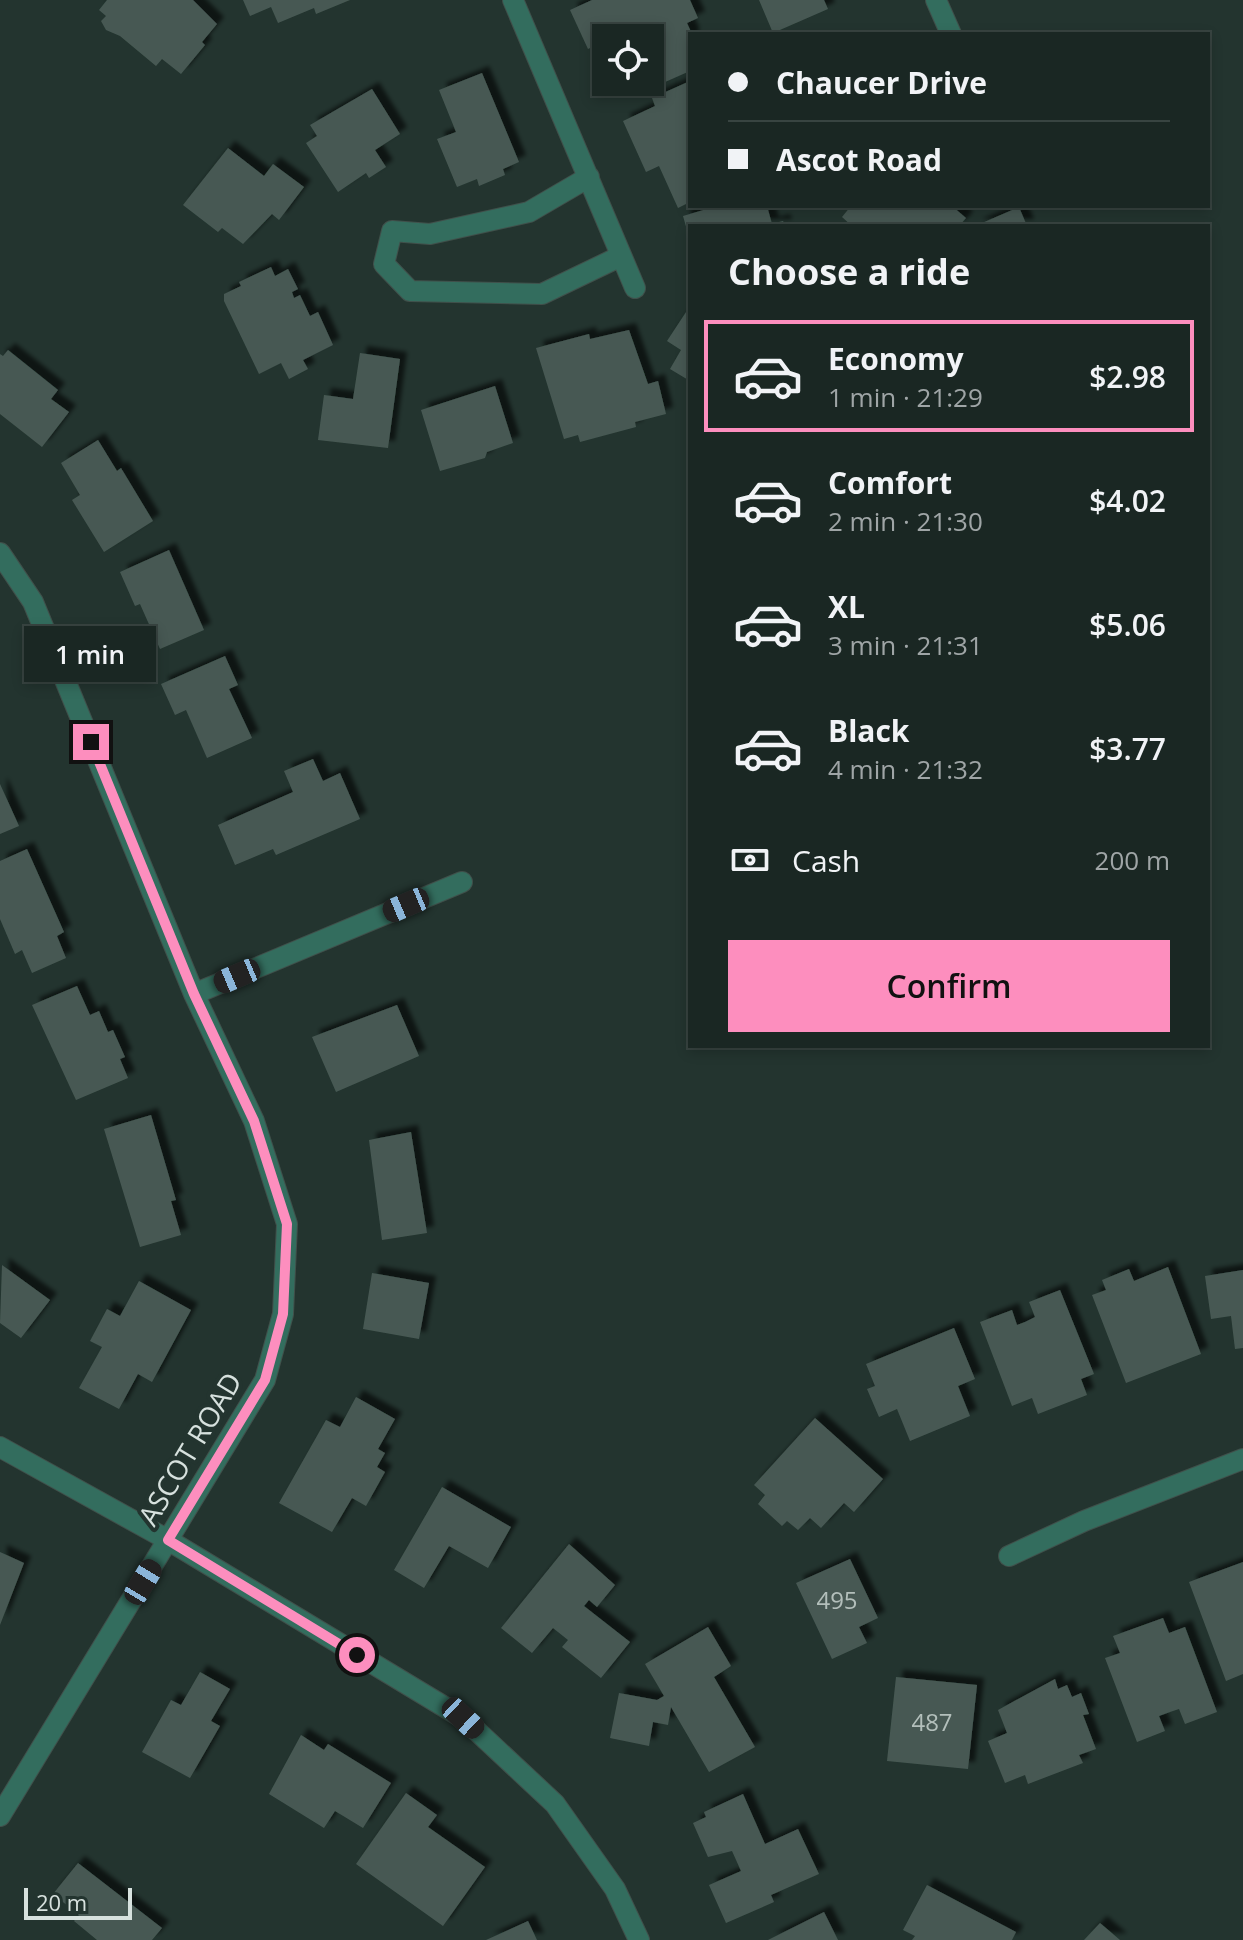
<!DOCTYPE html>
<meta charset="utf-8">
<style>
:root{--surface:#1a2723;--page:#273330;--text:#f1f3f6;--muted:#9fa5a6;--line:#384441;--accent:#fd8ebe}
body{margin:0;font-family:"Open Sans",sans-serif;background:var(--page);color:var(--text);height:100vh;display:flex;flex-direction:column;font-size:30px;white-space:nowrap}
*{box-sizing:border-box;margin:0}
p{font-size:26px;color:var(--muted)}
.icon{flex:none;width:44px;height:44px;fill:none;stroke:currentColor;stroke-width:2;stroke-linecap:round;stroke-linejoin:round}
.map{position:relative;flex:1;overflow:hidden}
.drawer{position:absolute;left:688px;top:224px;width:522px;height:824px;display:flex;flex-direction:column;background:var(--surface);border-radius:0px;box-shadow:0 4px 12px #0003,0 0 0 2px var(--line)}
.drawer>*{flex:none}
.hud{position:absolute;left:688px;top:32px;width:522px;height:176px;border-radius:0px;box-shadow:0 4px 12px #0003,0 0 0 2px var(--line);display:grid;align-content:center;height:176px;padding:0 40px;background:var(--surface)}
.tools{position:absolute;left:592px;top:24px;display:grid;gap:16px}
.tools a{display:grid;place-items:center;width:72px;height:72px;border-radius:0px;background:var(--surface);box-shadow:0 4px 12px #0003,0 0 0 2px var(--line);font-size:40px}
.scale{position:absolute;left:24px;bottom:20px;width:108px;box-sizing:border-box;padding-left:8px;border:4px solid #d7e1de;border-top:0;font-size:22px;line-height:28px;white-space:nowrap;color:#d7e1de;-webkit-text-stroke:6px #23342f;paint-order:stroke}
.end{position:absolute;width:36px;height:36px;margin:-18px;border:10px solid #fd8ebe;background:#111;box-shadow:0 0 0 4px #111}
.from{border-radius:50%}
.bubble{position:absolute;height:56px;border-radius:0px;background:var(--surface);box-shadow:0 4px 12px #0003,0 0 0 2px var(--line);font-size:26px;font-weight:600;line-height:56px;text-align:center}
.car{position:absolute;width:24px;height:48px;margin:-24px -12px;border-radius:10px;box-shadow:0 0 6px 2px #0007;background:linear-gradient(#222 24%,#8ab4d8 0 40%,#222 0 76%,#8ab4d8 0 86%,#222 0)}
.hud b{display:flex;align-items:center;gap:28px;height:76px;font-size:30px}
.hud b+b{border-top:2px solid var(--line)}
.hud i{width:20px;height:20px;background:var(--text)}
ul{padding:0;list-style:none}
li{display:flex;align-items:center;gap:24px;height:112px;margin:0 16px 12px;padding:0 24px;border:4px solid transparent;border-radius:0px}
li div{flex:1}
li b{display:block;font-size:30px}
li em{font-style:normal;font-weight:600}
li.on{border-color:var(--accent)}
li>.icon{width:72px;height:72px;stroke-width:1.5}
h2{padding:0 40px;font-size:36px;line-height:96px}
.pay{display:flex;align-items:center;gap:20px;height:88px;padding:0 40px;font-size:30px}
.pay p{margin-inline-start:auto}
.primary-button{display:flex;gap:16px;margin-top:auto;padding:16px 40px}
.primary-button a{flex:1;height:92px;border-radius:0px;background:var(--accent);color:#111;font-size:32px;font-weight:600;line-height:92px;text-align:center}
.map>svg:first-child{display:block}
</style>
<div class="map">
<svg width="1243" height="1940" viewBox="0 0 1243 1940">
<defs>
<filter id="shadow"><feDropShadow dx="7" dy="-7" stdDeviation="2" flood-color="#0009"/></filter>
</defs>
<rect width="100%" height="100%" fill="#23342f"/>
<path fill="#475953" filter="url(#shadow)" d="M 107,0 L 193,0 L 217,24 L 202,42 L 205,45 L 181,74 L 162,59 L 156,66 L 120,36 L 106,30 L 101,21 L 106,16 L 99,10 Z
M 243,0 L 350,0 L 316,14 L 314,8 L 278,23 L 271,7 L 250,16 Z
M 592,0 L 690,0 L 698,18 L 687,23 L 692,34 L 690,71 L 638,94 L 632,82 L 650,82 L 650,38 L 617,35 L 588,49 L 570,10 Z
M 759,0 L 824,0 L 828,9 L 773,33 Z
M 482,73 L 519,162 L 503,169 L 505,175 L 479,186 L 477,179 L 457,187 L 437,139 L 456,132 L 439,90 Z
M 690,81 L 690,202 L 678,208 L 659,166 L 646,172 L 623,121 L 655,106 L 652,98 Z
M 372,89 L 400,134 L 375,150 L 386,167 L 369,178 L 366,173 L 338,192 L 306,143 L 317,136 L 310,125 Z
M 228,148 L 264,176 L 273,164 L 304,187 L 279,220 L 272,214 L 243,244 L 222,228 L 218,232 L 183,205 Z
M 717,206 L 767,206 L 772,224 L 783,221 L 785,226 L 690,226 L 689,237 L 683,216 Z
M 851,206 L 952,206 L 966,218 L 959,226 L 852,226 L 842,217 Z
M 1019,207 L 1027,226 L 975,226 Z
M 271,267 L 275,276 L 288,269 L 298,289 L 292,292 L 294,298 L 300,295 L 310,316 L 318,312 L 333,345 L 303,360 L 308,369 L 289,379 L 281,363 L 259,374 L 224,301 L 224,294 L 241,286 L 239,282 Z
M 690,306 L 690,381 L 670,369 L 681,350 L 667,341 Z
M 629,330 L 648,384 L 658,381 L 666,414 L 635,422 L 636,427 L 580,442 L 578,435 L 564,439 L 536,348 L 589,334 L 590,339 Z
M 8,350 L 58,390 L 51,399 L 69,412 L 42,447 L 0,414 L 0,354 L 3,356 Z
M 360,353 L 400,359 L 388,448 L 318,440 L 324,395 L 353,399 Z
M 495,386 L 513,443 L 487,452 L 485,458 L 440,471 L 421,410 Z
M 98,440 L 117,471 L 121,468 L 153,521 L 104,552 L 72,500 L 80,495 L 61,463 Z
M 169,550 L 204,630 L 160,649 L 140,604 L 135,606 L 120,572 Z
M 225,656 L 238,685 L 229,689 L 252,738 L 207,758 L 186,710 L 175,715 L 161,684 Z
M 313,759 L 323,781 L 340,773 L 360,819 L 276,855 L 273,849 L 235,865 L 218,825 L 293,792 L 284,771 Z
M 0,784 L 19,826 L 0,834 Z
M 27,849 L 64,932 L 57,936 L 66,958 L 32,973 L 22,950 L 15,954 L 0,919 L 0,861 Z
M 77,986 L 90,1015 L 99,1011 L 108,1032 L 113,1030 L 125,1057 L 120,1059 L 128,1078 L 76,1100 L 32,1005 Z
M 397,1005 L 419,1056 L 336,1092 L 312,1037 Z
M 151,1115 L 176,1200 L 171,1201 L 181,1235 L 140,1247 L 104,1129 Z
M 411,1132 L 427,1233 L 382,1240 L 369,1140 Z
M 2,1265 L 50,1300 L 21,1338 L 0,1323 Z
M 1168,1267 L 1201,1354 L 1126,1383 L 1092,1295 L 1106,1290 L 1102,1280 L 1129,1269 L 1134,1281 Z
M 1243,1270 L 1243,1348 L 1235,1349 L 1231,1316 L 1211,1319 L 1205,1276 Z
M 372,1273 L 429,1283 L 419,1339 L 363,1329 Z
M 139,1281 L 191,1310 L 152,1382 L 138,1374 L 119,1409 L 79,1388 L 102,1347 L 90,1341 L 107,1309 L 120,1316 Z
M 1060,1290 L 1094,1374 L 1081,1379 L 1087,1395 L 1038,1414 L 1032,1398 L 1012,1406 L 980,1322 L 1012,1310 L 1017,1325 L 1025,1322 L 1035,1317 L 1029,1302 Z
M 954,1328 L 975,1379 L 958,1386 L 970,1416 L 910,1441 L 897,1409 L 879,1417 L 867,1389 L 875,1386 L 866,1364 Z
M 356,1397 L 395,1419 L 378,1449 L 385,1453 L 377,1467 L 385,1472 L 366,1506 L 352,1498 L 332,1532 L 279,1503 L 326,1420 L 340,1427 Z
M 815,1418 L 883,1479 L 854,1512 L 844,1503 L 821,1528 L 810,1518 L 798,1530 L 787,1521 L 782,1526 L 758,1504 L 765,1495 L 754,1485 Z
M 442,1487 L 511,1527 L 488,1568 L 449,1546 L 424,1588 L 394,1570 Z
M 569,1544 L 615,1585 L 597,1607 L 589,1600 L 584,1606 L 630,1642 L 601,1678 L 562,1647 L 568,1640 L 553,1628 L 532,1653 L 501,1628 Z
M 0,1552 L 24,1563 L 0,1625 Z
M 850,1559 L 878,1618 L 859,1627 L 867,1643 L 832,1659 L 796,1583 Z
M 1243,1562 L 1243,1674 L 1226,1681 L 1189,1582 Z
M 1163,1618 L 1169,1633 L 1185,1627 L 1217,1712 L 1185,1724 L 1179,1709 L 1170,1712 L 1159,1716 L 1165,1731 L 1137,1742 L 1105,1658 L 1120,1653 L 1113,1636 Z
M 708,1627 L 731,1666 L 714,1677 L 755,1747 L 709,1772 L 671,1707 L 668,1725 L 653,1722 L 649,1746 L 610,1738 L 619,1693 L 657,1700 L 664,1696 L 645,1664 Z
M 200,1672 L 230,1689 L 211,1721 L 220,1726 L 190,1778 L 142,1752 L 171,1700 L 181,1705 Z
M 896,1677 L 977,1685 L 968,1769 L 887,1761 Z
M 1055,1679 L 1058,1689 L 1067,1685 L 1072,1697 L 1081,1693 L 1089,1714 L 1083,1715 L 1096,1749 L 1079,1755 L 1083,1763 L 1028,1784 L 1025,1775 L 1005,1783 L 988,1741 L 1007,1733 L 998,1710 Z
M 301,1735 L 324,1750 L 328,1744 L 391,1783 L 363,1828 L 335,1811 L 324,1828 L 269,1794 Z
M 406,1793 L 437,1815 L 428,1827 L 485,1867 L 443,1926 L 356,1864 Z
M 743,1794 L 765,1844 L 798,1829 L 819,1874 L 771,1895 L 774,1902 L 726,1923 L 709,1885 L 741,1871 L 732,1851 L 708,1857 L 693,1823 L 706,1817 L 704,1812 Z
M 78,1863 L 162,1928 L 152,1940 L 97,1940 L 74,1921 L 79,1915 L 53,1894 Z
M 927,1885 L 1016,1932 L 1012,1940 L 912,1940 L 915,1936 L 903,1930 Z
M 824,1912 L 838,1940 L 768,1940 Z
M 528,1921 L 537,1940 L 486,1940 Z
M 1100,1923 L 1120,1940 L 1084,1940 Z"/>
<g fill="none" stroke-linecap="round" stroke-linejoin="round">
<defs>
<path id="minor" d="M 513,0 L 635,288
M 936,0 L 951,34
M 589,177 L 529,212 L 430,234 L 392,231 L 384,264 L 410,291 L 542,294 L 621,256
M 0,553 L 33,602 L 194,994 L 254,1121 L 287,1224 L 283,1314 L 265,1380 L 0,1816
M 194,994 L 462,882
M 0,1447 L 168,1540 L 463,1718 L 555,1804 L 615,1889 L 639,1940
M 1009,1556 L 1084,1521 L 1243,1459"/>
</defs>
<use href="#minor" stroke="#40504b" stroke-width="22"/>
<use href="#minor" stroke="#336d5e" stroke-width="20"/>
</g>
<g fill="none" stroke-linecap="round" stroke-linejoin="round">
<path stroke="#fd8ebe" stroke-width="10" d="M 91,742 L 194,994 L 254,1121 L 287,1224 L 283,1314 L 265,1380 L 168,1540 L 357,1655"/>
</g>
<g text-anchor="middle" stroke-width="8" stroke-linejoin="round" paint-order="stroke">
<g font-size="24" fill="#b3bfbb">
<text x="837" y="1609">495</text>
<text x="932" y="1731">487</text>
</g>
<g font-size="28" fill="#d7e1de" stroke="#23342f">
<text transform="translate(190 1449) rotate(-59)" y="10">ASCOT ROAD</text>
</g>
</g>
</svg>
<div class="tools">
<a><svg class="icon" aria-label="locate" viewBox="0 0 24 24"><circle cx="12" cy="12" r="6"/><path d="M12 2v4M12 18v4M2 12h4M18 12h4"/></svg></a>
</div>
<div class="scale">20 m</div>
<i class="end from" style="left:357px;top:1655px"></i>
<i class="end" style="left:91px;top:742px"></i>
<div class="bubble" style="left:24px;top:626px;width:132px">1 min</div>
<i class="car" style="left:406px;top:905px;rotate:247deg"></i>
<i class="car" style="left:237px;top:976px;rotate:247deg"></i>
<i class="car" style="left:143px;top:1582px;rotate:31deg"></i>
<i class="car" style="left:463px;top:1718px;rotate:133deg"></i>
<div class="hud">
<b><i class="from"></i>Chaucer Drive</b>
<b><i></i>Ascot Road</b>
</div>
<section class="drawer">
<h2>Choose a ride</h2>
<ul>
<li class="on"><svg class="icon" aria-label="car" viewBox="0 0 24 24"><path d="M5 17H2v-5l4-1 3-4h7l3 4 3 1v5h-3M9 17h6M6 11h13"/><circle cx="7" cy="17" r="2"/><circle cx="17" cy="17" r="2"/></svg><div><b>Economy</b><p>1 min · 21:29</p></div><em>$2.98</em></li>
<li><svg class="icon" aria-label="car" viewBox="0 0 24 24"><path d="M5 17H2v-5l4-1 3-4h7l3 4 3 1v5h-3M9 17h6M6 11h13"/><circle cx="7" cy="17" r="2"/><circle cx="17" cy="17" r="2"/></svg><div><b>Comfort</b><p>2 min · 21:30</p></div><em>$4.02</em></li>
<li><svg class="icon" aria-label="car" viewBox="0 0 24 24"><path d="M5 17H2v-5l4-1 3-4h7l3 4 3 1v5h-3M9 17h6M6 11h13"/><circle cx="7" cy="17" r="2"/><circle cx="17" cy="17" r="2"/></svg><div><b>XL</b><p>3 min · 21:31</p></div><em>$5.06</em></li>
<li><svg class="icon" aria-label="car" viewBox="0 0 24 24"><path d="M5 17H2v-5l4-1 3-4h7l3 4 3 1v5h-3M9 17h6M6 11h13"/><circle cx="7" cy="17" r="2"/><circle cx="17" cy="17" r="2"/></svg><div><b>Black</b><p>4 min · 21:32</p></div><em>$3.77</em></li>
</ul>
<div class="pay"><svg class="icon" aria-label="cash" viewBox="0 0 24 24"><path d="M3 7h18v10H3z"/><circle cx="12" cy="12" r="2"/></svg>Cash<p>200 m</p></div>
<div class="primary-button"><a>Confirm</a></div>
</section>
</div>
